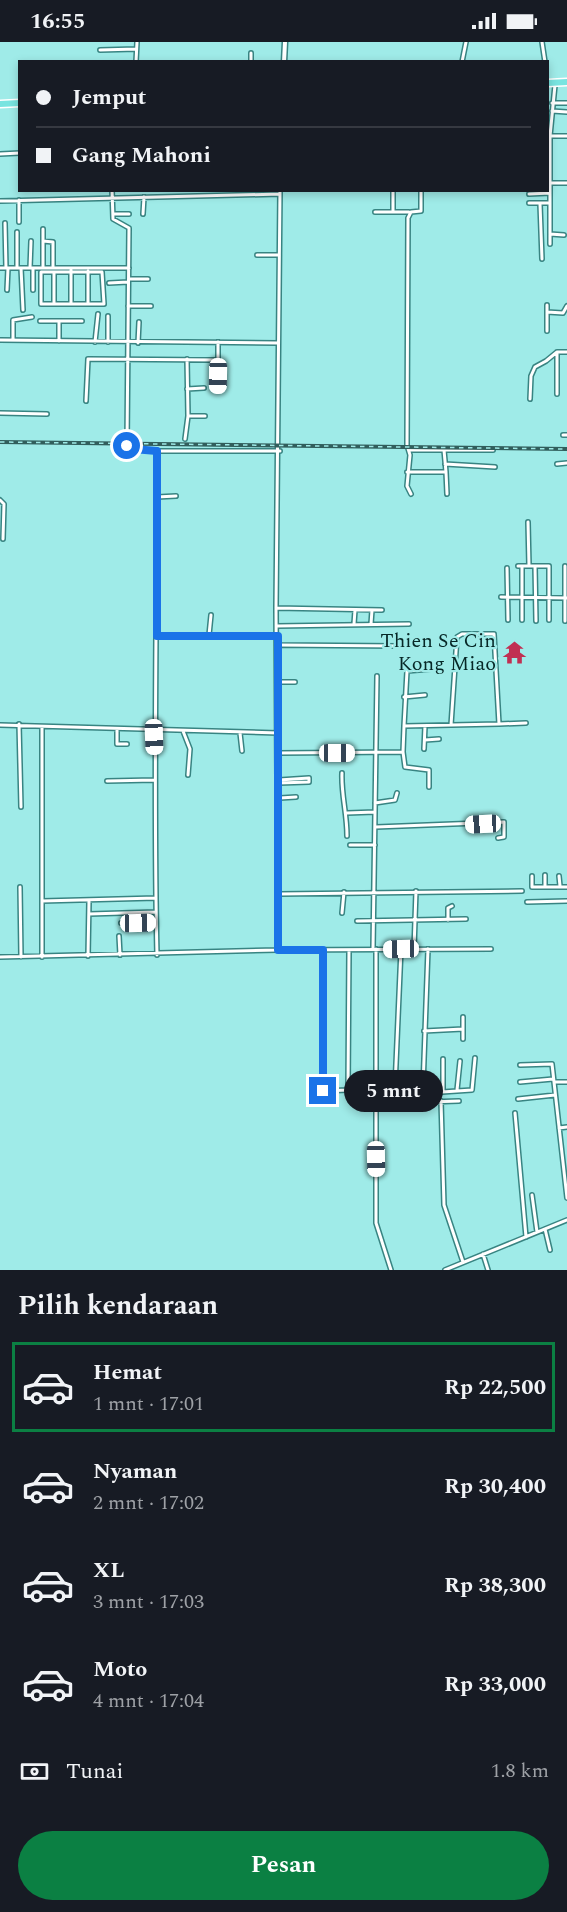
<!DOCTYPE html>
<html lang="id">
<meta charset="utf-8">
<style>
:root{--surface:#171b24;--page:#242831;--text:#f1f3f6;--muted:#9ea1a6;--line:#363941;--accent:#0b8043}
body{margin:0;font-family:Spectral,serif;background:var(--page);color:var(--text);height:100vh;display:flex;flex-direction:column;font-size:22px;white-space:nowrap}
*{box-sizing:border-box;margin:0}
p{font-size:20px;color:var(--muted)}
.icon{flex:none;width:33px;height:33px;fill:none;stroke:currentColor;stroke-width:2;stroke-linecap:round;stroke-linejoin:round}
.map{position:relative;height:1228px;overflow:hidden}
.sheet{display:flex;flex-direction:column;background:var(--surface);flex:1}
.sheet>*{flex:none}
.hud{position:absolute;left:18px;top:18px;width:531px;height:132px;border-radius:0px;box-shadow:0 3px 9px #0003;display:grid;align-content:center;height:132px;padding:0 18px;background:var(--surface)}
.end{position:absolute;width:27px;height:27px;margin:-14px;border:8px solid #1a73e8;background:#fff;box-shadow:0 0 0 3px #fff}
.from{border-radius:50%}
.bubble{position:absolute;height:42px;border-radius:21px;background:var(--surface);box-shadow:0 3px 9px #0003;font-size:20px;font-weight:700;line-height:42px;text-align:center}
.car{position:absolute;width:18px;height:36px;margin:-18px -9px;border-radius:8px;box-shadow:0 0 4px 2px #0007;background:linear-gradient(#fff 24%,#345 0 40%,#fff 0 76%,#345 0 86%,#fff 0)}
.hud b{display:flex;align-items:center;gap:21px;height:57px;font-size:22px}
.hud b+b{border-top:2px solid var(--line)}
.hud i{width:15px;height:15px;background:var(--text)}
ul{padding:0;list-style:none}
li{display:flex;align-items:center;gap:18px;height:90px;margin:0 12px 9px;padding:0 6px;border:3px solid transparent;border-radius:0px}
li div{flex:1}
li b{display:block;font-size:22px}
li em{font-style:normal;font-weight:700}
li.on{border-color:var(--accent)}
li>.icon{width:54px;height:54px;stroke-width:1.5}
h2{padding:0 18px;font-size:27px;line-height:72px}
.pay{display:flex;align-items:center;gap:15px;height:66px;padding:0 18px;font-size:22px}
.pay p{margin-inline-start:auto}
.primary-button{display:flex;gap:12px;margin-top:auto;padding:12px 18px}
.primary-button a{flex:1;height:69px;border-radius:36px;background:var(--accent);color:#fff;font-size:24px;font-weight:700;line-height:69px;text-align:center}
.status{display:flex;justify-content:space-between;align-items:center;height:42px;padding:0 30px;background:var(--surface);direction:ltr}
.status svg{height:16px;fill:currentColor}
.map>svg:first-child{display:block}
</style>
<div class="status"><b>16:55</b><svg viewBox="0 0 49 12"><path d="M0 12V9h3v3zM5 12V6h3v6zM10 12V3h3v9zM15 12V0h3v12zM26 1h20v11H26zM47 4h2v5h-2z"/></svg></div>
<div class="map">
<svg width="567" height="1228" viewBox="0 0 567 1228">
<rect width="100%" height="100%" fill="#9febe8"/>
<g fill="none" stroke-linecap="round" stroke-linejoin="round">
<defs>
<path id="minor" d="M 542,0 L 545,20
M 100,8 L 136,7
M 251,11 L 251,20
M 136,20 L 137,0
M 462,20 L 466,0
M 552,61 L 567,61
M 552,69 L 567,70
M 550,94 L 567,94
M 0,112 L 20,111
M 548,141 L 567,141
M 112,148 L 113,177 L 129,186 L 127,401 L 131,406 L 157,409 C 157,577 153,744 157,913
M 393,148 L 393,169
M 529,152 L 550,151
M 19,158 L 19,180
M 0,159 L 280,152
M 529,161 L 550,161
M 540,162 L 542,217
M 375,170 L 409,170
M 114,172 L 129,172
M 143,172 L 144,155
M 5,181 L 6,226
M 17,190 L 17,226
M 550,192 L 564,193
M 43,199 L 53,200 L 53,226
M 550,202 L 550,94 L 555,43
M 257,213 L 279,213
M 0,226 L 129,226
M 21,226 L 23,268
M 30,226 L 31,199
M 33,226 L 33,248
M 43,226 L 43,187
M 71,228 L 71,262
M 41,230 L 102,230 L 104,262 L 41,262 Z
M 129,237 L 148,237
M 109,241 L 128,240
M 7,248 L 8,226
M 54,262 L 54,230
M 88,262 L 88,229
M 128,264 L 151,264
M 547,270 L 563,271 L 567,264
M 40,279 L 82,279
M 59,279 L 59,299
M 547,289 L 547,263
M 0,298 L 278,301
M 13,298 L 13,278 L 32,275
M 95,300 L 98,272
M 108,300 L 108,274
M 138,301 L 139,280
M 557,310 L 557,352
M 218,318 L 218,300
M 187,347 L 204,346
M 530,357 L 531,334 L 535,325 L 546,319 L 557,310 L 567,310
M 86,359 L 88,317 L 218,318 L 218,347
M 0,371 L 47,372
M 188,374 L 205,374
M 563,393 L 567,393
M 185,397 L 188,374 L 187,317
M 410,408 L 493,408
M 157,409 L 280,409
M 445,422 L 495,425
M 557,422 L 567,421
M 407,430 L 446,430 L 444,408
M 446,430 L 447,452
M 411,452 L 407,444 L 410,413 L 407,403 L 408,176 L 411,170 L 421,169 L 421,148
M 157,455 L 176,454
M 0,458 L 4,462 L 3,497
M 528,480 L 529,524
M 518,524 L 549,524 L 549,578
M 535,524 L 536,579
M 565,524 L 565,579
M 507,526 L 508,578
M 501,555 L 567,556
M 276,566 L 382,568
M 522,578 L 522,524
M 354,582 L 355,568
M 371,582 L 372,568
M 277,584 L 409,582
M 209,593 L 211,573
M 157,594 L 278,594
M 278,603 L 398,604
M 277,640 L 295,640
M 404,655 L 425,653
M 19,682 L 21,765
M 499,682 L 526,681
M 0,683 L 278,691
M 404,684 L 407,629 L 431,627
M 42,685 L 42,915
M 117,687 L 117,702 L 127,702
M 183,689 L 190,707 L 188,733
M 240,691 L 242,709
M 425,698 L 439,697
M 424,707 L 425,684
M 403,710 L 405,725 L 429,728 L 429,745
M 278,711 L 403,710 L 404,684 L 499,682 L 494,592 L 462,592 L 457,595 L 451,683
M 342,731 C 341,752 347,771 347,794
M 279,738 L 309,736
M 107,739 L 154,738
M 279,741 L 309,740 L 309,736
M 280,756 L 296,755
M 375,761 L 395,758 L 397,751
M 347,771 L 375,770
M 376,785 L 504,780 L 504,795 L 498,796
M 350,803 L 375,803
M 545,833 L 545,845
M 532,834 L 532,845 L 567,845
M 559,834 L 560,844
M 20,845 L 21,915
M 279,852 L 522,849
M 42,859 L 156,856
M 527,860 L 567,859
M 342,871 L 344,850
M 89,872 L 156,870
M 448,878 L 448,866 L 452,864
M 357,879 L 466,877
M 121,881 L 156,881
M 119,894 L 120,913
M 373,907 L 377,634
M 376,907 L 376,1181 L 391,1228
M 414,907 L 416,849
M 428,907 L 423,1045 L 429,1060 L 459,1059
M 278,908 L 276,566 L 280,148
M 323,908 L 323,1049 L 423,1045
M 88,914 L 89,859
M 0,915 L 278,908 L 491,907
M 463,975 L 463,997
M 424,989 L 463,987
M 443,1017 L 443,1049
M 520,1023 L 552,1022 L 567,1156
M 520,1040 L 553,1037
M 554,1040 L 567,1040
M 395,1045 L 401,907
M 348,1047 L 349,908
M 457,1048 L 460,1019
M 427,1051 L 472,1048 L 475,1016
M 518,1057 L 555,1053
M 441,1059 L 444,1163 L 463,1220
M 515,1071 L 526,1195
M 559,1086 L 567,1085
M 532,1153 L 537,1190
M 545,1187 L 550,1208
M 483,1212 L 488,1228
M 445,1228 L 567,1178"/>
<path id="tertiary" d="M 284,20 L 285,0"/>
<path id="trunk" d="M 548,41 L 567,40
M 0,62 L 20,61"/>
</defs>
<use href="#minor" stroke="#388482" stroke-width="6"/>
<use href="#tertiary" stroke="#388482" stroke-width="7"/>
<use href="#trunk" stroke="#fff" stroke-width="9"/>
<use href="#minor" stroke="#fff" stroke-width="3"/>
<use href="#tertiary" stroke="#fff" stroke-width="4"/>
<use href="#trunk" stroke="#78e4e0" stroke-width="6"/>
<defs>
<path id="rail" d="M 0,400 L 567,407"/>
</defs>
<use href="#rail" stroke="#315e5c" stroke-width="4"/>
<use href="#rail" stroke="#9febe8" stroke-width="1.5" stroke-dasharray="4.5" stroke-linecap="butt"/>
</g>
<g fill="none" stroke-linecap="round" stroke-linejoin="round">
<path stroke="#1a73e8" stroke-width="8" d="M 127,404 L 133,407 L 157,409 L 157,594 L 278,594 L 278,908 L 323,908 L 323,1049"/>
</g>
<defs>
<symbol id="temple-bare" viewBox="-9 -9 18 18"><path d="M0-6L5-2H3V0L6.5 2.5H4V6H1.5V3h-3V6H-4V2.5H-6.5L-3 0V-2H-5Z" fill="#c03052" stroke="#9febe8" stroke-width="2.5" paint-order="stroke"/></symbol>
</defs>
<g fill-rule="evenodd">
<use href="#temple-bare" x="498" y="594" width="33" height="33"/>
</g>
<g text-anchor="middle" stroke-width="4.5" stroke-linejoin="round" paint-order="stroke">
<g font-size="20" fill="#062726" stroke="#9febe8" text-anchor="end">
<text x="496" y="605">Thien Se Cin<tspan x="496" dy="23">Kong Miao</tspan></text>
</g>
</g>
</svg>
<i class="end from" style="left:127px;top:404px"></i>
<i class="end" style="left:323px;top:1049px"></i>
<div class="bubble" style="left:344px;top:1028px;width:99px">5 mnt</div>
<i class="car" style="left:218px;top:334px;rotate:181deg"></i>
<i class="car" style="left:154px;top:695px;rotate:178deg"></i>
<i class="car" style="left:337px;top:711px;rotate:90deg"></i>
<i class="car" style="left:483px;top:782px;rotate:267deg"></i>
<i class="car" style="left:138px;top:881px;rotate:89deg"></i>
<i class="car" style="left:401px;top:907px;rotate:269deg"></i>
<i class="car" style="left:376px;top:1117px;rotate:179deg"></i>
<div class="hud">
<b><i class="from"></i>Jemput</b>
<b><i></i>Gang Mahoni</b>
</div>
</div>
<section class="sheet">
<h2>Pilih kendaraan</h2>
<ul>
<li class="on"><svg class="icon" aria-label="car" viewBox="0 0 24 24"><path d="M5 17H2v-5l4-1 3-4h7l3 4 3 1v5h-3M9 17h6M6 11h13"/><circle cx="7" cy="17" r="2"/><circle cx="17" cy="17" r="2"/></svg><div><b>Hemat</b><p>1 mnt · 17:01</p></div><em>Rp 22,500</em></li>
<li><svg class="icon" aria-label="car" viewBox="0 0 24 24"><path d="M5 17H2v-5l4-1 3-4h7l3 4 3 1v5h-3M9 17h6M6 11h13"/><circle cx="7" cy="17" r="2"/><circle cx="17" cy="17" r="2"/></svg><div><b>Nyaman</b><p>2 mnt · 17:02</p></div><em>Rp 30,400</em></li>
<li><svg class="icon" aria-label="car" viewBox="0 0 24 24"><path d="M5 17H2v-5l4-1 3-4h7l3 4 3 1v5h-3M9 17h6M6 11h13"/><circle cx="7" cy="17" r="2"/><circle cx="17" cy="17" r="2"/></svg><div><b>XL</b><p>3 mnt · 17:03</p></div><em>Rp 38,300</em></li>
<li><svg class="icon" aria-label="car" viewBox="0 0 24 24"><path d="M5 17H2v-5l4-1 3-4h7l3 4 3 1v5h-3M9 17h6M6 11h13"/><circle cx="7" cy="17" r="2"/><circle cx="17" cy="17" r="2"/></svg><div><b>Moto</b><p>4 mnt · 17:04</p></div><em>Rp 33,000</em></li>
</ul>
<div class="pay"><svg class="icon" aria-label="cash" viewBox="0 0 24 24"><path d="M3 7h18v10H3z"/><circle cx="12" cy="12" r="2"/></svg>Tunai<p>1.8 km</p></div>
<div class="primary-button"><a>Pesan</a></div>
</section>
